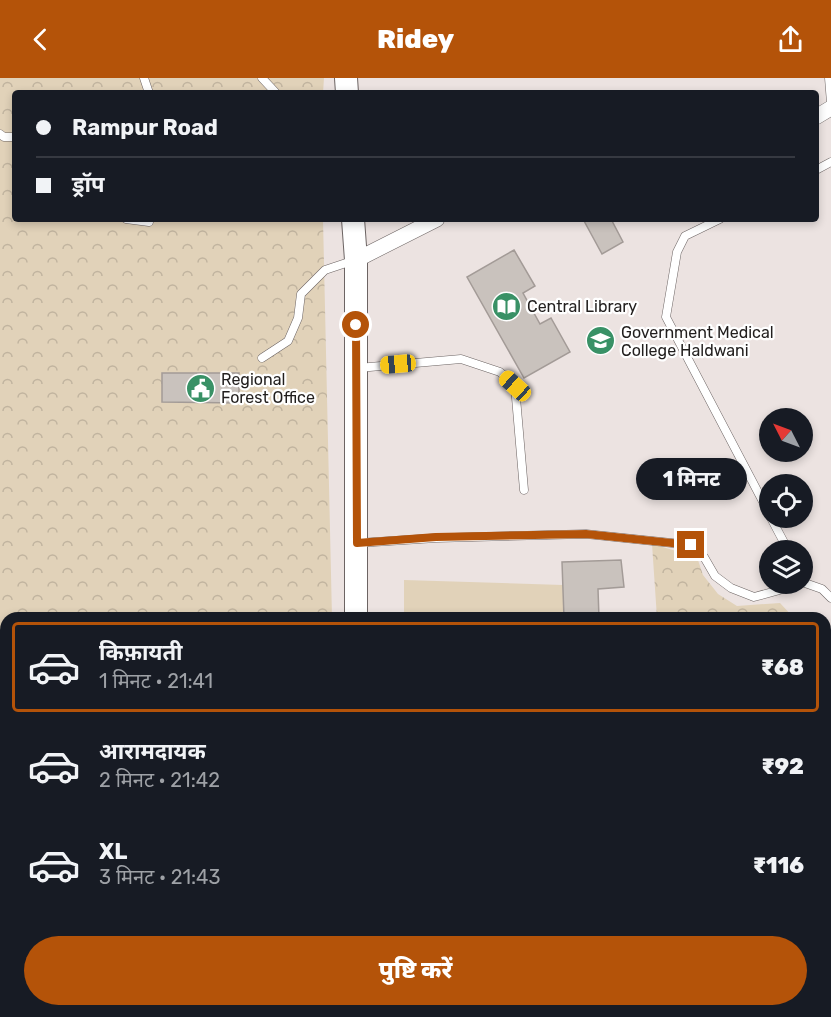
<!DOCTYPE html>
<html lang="hi">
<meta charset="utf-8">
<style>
:root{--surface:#171b24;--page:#20242c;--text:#f1f3f6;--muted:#9ea1a6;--line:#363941;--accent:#b45309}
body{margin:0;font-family:Rubik,"Noto Sans Devanagari",sans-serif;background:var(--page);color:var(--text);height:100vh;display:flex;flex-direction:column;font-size:22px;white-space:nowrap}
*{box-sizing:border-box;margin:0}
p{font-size:20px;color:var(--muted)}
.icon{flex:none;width:33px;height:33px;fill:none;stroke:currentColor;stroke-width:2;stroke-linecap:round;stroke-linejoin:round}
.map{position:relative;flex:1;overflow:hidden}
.sheet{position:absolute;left:0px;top:534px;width:831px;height:405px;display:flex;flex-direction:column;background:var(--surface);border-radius:18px 18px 0 0;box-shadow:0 3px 9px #0003}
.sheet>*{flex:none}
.hud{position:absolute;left:12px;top:12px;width:807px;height:132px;border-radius:6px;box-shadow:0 3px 9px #0003;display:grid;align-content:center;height:132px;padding:0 24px;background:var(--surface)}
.needle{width:39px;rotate:312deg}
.controls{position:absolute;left:759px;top:330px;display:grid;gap:12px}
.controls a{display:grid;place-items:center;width:54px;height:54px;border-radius:50%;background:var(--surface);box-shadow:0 3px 9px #0003;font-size:30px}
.end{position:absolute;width:27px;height:27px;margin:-14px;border:8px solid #b45309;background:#fff;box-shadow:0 0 0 3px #fff}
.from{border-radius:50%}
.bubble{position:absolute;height:42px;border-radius:21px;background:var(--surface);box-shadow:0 3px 9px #0003;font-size:20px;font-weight:800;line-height:42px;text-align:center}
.car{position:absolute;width:18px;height:36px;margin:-18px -9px;border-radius:8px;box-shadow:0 0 4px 2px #0007;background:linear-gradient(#f5c518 24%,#345 0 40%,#f5c518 0 76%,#345 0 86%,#f5c518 0)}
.hud b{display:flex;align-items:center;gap:21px;height:57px;font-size:22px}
.hud b+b{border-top:2px solid var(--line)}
.hud i{width:15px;height:15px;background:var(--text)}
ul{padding:10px 0 0;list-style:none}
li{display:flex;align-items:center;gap:18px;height:90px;margin:0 12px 9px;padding:0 12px;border:3px solid transparent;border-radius:6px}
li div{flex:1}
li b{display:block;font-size:22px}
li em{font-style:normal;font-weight:800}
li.active{border-color:var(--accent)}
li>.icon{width:54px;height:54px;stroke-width:1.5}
.cta{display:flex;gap:12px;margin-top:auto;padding:12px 24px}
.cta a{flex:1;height:69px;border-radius:36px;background:var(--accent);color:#fff;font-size:24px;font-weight:800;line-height:69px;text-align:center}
header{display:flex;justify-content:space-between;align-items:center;height:78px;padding:0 24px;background:var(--accent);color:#fff;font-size:27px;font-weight:800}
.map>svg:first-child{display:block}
</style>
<header><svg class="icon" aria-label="back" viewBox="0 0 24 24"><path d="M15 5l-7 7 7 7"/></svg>Ridey<svg class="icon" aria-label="share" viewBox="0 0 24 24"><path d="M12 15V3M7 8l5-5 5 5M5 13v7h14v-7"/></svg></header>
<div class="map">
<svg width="831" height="939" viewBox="0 0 831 939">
<defs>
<pattern id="forest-crowns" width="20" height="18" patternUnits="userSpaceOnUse" patternTransform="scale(1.5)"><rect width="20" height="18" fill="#e1d2b9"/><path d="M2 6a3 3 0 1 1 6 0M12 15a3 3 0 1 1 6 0" fill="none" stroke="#c1b49f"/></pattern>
</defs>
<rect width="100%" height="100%" fill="#ece3e1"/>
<path fill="url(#forest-crowns)" d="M 0,0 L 324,0 L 323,15 L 15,15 L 15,141 L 323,141 L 332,540 L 6,540 L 6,933 L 95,933 L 85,939 L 0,939 Z
M 652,466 L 697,479 L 703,497 L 718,516 L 737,528 L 780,525 L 794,540 L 657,540 Z
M 825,574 L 831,581 L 831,641 L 825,643 Z
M 379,933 L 737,933 L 739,939 L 379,939 Z"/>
<path fill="#e1d2b9" d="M 404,502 L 563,507 L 564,540 L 404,540 Z"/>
<path fill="#c9c2bd" stroke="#a39b97" stroke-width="1.5" d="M 583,141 L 611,141 L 623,164 L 602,176 Z
M 514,172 L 535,208 L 523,215 L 540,246 L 551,240 L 570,274 L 524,300 L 467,199 Z
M 162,295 L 239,295 L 239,325 L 162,324 Z
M 621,482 L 624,509 L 598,511 L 599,540 L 564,540 L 562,484 Z
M 0,853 L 6,853 L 6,900 L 0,900 Z"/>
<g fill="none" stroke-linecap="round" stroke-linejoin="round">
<defs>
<path id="lane" d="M 144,0 L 149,15
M 262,0 L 276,15
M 829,0 L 831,25
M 0,56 L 4,59 L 15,59
M 816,92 L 831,84
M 126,141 L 149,144
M 720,141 L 685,158 L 677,174 L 666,239 L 770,437
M 262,280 L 288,263 L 298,240 L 301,216 L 325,192 L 355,182
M 358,290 L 461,281 L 500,294 L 515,308 L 524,412
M 771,440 L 788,472
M 358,465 L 436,460 L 586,456 L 691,467 L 704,479 L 715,498 L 731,510 L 754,519 L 787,510 L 798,506
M 802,504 L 822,511 L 831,520
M 85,939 L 89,933
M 280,939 L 293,933"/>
<path id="street" d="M 816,39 L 831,30
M 356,182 L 437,141"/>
<path id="secondary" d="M 116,939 L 126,933"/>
<path id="primary" d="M 346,0 L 347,15
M 353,141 L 356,182 L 356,540
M 357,933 L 357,939"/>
</defs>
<use href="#lane" stroke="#6c6463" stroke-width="9"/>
<use href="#street" stroke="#6c6463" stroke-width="16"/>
<use href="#secondary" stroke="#6c6463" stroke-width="21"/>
<use href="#primary" stroke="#6c6463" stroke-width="24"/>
<use href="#lane" stroke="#fff" stroke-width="8"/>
<use href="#street" stroke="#fff" stroke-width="15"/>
<use href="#secondary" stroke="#fff" stroke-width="20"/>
<use href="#primary" stroke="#fff" stroke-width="22"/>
</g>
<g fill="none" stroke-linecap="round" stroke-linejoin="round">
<path stroke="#b45309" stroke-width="8" d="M 356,247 L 357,465 L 436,459 L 586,456 L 691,467"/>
</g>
<defs>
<symbol id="library-disc" viewBox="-11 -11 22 22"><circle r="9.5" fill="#399166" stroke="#fff"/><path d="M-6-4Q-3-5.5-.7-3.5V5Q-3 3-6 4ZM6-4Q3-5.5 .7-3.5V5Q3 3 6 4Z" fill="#fff"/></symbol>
<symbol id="university-disc" viewBox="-11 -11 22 22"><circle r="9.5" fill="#399166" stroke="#fff"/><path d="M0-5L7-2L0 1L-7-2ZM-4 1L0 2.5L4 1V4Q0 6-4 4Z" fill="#fff"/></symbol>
<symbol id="civic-disc" viewBox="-11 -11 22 22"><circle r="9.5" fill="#399166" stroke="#fff"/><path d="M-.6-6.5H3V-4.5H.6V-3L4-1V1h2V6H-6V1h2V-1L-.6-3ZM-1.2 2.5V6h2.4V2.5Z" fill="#fff"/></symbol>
</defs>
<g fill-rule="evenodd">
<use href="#library-disc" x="490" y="212" width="33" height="33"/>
<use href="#university-disc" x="584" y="246" width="33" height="33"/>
<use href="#civic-disc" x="184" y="294" width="33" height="33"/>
</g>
<g text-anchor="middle" stroke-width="4.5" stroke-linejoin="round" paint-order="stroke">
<g font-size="16" fill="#221f1e" stroke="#fff" text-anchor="start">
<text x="527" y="234">Central Library</text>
<text x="621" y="260">Government Medical<tspan x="621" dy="18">College Haldwani</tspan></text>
<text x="221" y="307">Regional<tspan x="221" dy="18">Forest Office</tspan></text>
</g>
</g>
</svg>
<div class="controls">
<a><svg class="needle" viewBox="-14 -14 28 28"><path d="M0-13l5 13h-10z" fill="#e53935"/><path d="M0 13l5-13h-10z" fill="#9ea1a6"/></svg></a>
<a><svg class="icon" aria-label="locate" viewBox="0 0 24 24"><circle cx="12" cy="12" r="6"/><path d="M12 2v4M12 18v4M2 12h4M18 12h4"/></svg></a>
<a><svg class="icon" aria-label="layers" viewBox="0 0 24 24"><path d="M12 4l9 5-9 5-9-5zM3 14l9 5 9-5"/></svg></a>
</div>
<i class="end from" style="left:356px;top:247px"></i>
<i class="end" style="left:691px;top:467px"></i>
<div class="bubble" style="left:636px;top:380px;width:111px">1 मिनट</div>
<i class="car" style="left:398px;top:286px;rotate:265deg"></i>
<i class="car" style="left:515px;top:308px;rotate:312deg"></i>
<div class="hud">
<b><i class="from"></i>Rampur Road</b>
<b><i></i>ड्रॉप</b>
</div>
<section class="sheet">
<ul>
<li class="active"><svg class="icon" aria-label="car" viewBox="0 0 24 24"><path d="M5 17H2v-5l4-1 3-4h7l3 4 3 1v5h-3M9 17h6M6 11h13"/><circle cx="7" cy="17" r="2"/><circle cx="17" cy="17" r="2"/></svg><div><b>किफ़ायती</b><p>1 मिनट · 21:41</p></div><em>₹68</em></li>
<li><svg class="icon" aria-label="car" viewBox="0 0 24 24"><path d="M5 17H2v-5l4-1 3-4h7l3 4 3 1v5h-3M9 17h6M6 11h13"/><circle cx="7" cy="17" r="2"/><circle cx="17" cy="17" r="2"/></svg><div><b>आरामदायक</b><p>2 मिनट · 21:42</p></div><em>₹92</em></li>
<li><svg class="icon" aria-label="car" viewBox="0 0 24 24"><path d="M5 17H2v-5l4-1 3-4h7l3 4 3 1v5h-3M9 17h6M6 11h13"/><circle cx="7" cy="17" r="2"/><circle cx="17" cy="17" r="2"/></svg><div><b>XL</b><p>3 मिनट · 21:43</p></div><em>₹116</em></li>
</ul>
<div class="cta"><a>पुष्टि करें</a></div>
</section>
</div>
